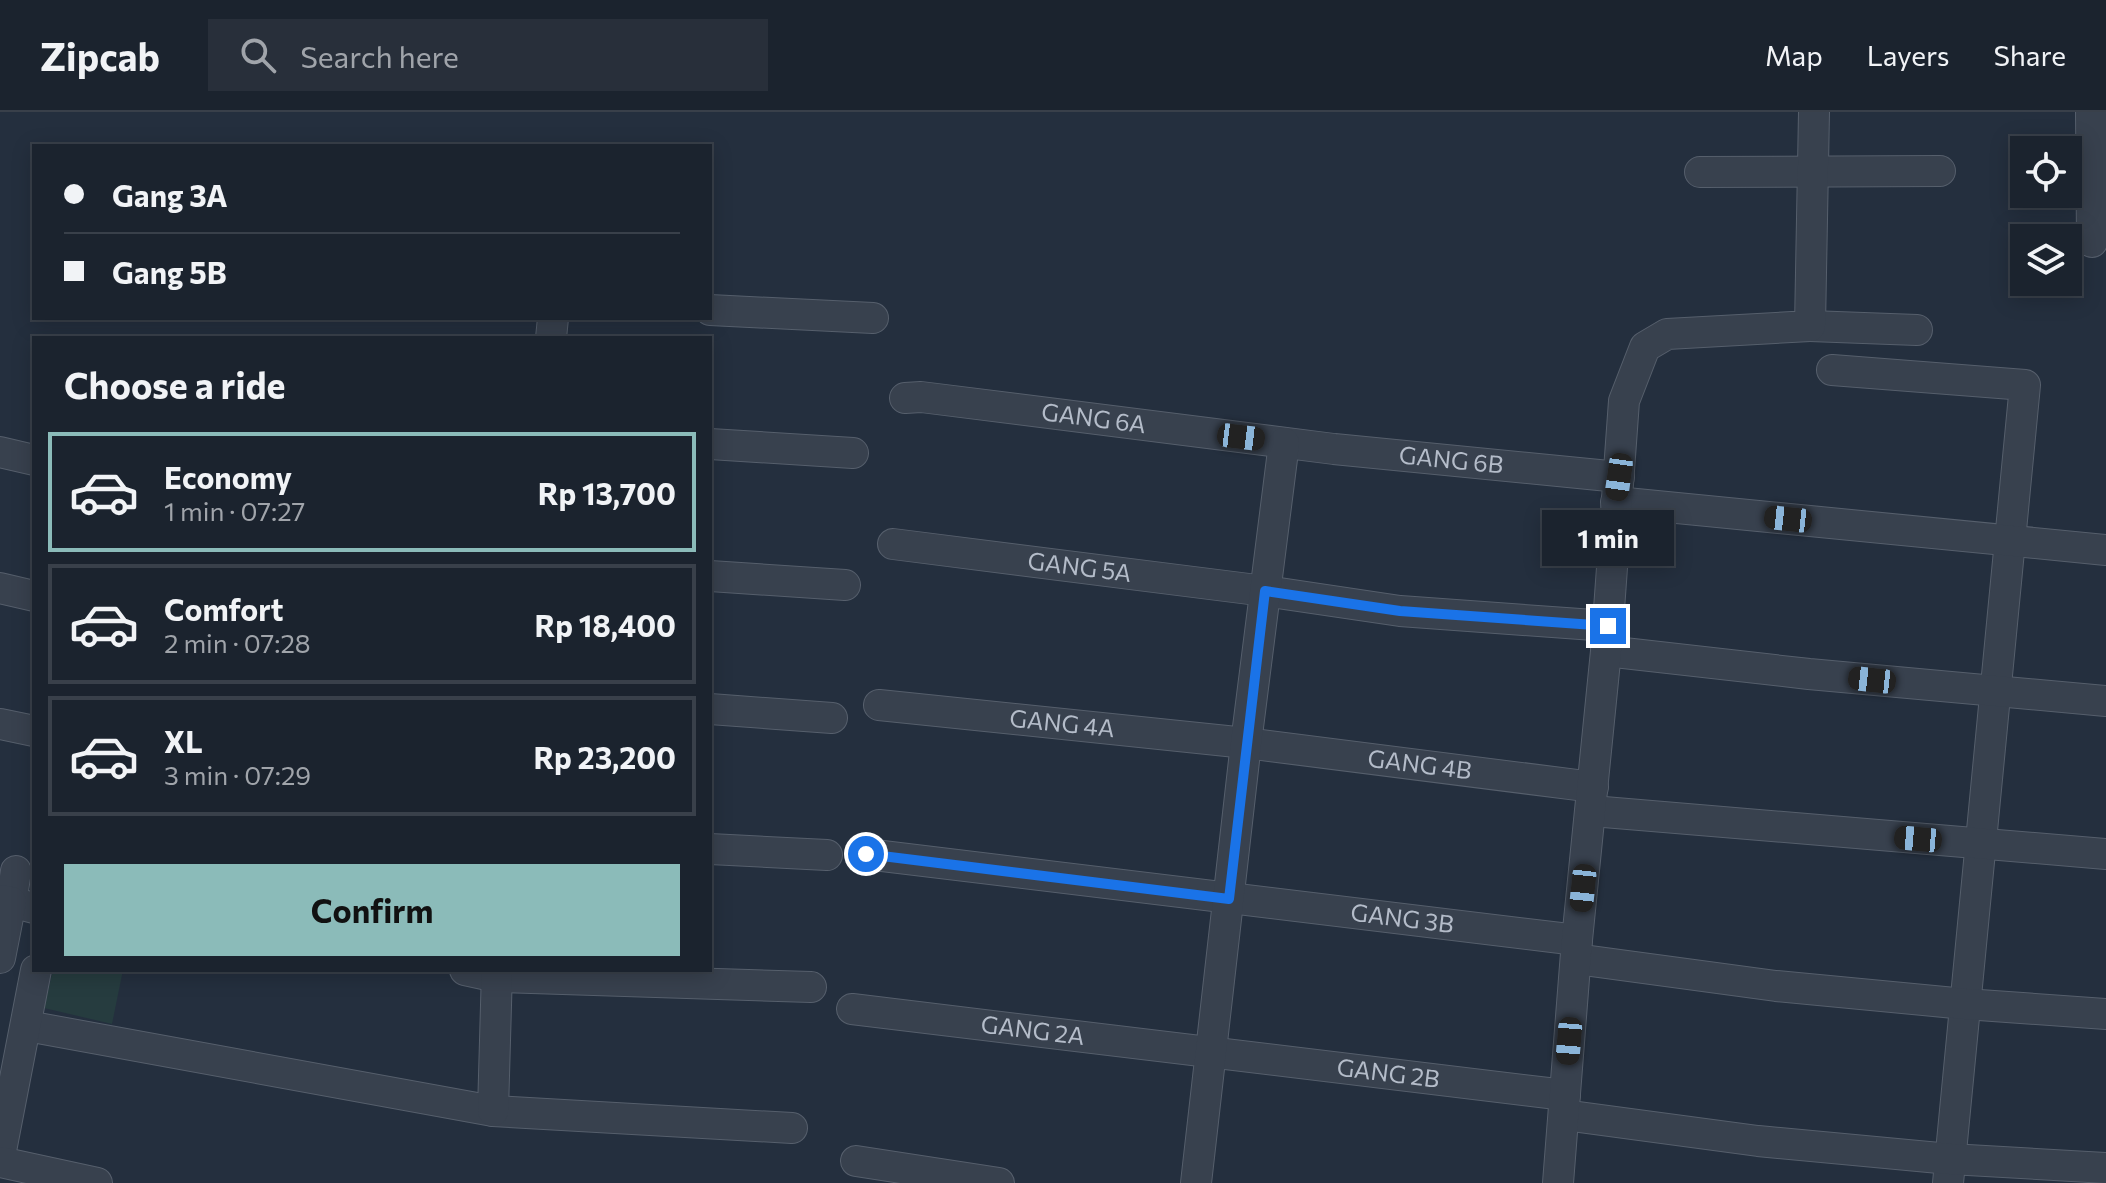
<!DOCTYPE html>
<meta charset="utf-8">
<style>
:root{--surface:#1b232e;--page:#282f3a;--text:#f1f3f6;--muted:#a0a4aa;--line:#39404a;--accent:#8bbbb9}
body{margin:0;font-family:Commissioner,sans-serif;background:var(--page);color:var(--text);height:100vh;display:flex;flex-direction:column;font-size:30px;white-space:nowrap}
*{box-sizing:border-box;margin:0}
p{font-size:26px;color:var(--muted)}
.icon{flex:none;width:44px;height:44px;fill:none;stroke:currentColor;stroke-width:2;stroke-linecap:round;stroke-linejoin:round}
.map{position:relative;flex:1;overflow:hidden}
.side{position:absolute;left:32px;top:224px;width:680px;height:636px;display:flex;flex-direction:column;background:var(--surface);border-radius:0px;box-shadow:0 4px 20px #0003,0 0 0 2px var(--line)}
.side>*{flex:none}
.hud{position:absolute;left:32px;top:32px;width:680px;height:176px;border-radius:0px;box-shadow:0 4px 20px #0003,0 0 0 2px var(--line);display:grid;align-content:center;height:176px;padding:0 32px;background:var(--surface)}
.controls{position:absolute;left:2010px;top:24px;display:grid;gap:16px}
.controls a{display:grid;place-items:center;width:72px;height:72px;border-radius:0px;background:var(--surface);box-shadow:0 4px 20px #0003,0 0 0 2px var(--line);font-size:40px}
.end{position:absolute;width:36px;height:36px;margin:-18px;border:10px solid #1a73e8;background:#fff;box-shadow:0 0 0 4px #fff}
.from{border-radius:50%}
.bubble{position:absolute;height:56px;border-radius:0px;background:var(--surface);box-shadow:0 4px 20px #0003,0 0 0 2px var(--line);font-size:26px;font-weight:700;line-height:56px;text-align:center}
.car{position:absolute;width:24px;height:48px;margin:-24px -12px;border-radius:10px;box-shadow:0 0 6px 2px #0007;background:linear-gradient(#222 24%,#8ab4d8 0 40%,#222 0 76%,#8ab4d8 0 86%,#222 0)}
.hud b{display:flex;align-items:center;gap:28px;height:76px;font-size:30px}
.hud b+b{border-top:2px solid var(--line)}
.hud i{width:20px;height:20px;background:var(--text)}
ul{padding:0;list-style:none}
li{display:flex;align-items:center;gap:24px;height:120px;margin:0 16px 12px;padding:0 16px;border:4px solid var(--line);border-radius:0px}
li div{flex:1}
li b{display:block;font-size:30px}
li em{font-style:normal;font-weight:700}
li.current{border-color:var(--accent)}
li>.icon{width:72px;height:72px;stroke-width:1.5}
h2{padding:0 32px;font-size:36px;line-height:96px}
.cta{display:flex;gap:16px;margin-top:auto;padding:16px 32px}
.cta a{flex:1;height:92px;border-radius:0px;background:var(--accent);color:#111;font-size:32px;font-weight:700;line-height:92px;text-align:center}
header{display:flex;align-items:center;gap:48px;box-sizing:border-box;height:112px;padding:0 40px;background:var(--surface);border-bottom:2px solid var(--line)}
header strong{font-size:38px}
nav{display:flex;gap:44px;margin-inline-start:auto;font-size:28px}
.search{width:560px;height:72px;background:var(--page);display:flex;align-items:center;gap:20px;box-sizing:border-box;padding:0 28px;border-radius:0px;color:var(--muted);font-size:30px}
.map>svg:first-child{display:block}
</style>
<header>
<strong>Zipcab</strong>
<div class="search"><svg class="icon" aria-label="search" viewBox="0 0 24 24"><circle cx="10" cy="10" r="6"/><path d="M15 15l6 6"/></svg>Search here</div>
<nav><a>Map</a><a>Layers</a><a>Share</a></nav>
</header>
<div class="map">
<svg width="2106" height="1071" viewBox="0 0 2106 1071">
<rect width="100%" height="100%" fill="#242f3e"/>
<path fill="#263c3f" d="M 53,858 L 123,858 L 112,912 L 44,896 Z"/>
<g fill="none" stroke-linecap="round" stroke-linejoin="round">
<defs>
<g id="minor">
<path d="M 2091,0 L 2092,130"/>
<path d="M 1700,60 L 1940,59"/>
<path d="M 710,198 L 873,206"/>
<path d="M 1810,214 L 1917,218"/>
<path d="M 551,226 L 553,206"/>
<path d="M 1832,258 L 2025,273 L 1948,1071"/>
<path id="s1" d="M 905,286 L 921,285 L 1334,337 L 1619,365"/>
<path d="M 710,332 L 853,341"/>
<path d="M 0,340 L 34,348"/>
<path d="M 1616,390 L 2106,438"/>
<path id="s2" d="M 893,432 L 1265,479 L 1400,499 L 1608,514"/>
<path d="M 710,464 L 845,473"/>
<path d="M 0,476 L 34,484"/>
<path d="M 1606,539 L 1809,562 L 2106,589"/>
<path id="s3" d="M 879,593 L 1246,631 L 1593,675"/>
<path d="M 710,597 L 832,606"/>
<path d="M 0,612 L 34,619"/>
<path d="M 1592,699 L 2106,742"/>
<path d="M 710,737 L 827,743"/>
<path id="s4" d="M 866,742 L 1577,828"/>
<path d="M 16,759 L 11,790 L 34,796"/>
<path d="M 0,788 L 11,790 L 0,846"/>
<path d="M 1576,847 L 1776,874 L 1965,892 L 2106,902"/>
<path d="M 465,858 L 497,865 L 811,875"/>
<path id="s5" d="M 852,897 L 1565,983"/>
<path d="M 27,914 L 493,999 L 792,1016"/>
<path d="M 493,999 L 497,858"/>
<path d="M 1564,1003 L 1758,1029 L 1950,1047 L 2106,1056"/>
<path d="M 0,1044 L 36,858"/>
<path d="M 856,1049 L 999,1071"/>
<path d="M 0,1050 L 97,1071"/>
<path d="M 1196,1071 L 1246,631 L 1284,331"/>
<path d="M 1558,1071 L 1577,828 L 1606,539 L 1624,289 L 1645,235 L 1667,222 L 1810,214 L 1814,0"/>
</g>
</defs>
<use href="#minor" stroke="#565f6c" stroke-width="32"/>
<use href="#minor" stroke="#38414e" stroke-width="30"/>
</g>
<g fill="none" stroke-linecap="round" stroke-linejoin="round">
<path stroke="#1a73e8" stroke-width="10" d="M 866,742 L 1229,787 L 1265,479 L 1400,499 L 1608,514"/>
</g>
<g text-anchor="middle" stroke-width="7" stroke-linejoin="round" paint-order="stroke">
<g font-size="24" fill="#b4bcc9" stroke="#1d2633">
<text dy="8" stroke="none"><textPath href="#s1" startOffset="190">GANG 6A</textPath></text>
<text dy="8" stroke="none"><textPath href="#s1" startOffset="550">GANG 6B</textPath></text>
<text dy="8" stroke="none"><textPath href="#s2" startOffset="188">GANG 5A</textPath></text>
<text dy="8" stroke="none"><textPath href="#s3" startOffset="184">GANG 4A</textPath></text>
<text dy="8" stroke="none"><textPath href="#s3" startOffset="544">GANG 4B</textPath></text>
<text dy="8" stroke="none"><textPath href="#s4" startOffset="540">GANG 3B</textPath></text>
<text dy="8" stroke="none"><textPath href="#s5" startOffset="182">GANG 2A</textPath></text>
<text dy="8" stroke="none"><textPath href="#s5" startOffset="540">GANG 2B</textPath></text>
</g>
</g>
</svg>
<div class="controls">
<a><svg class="icon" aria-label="locate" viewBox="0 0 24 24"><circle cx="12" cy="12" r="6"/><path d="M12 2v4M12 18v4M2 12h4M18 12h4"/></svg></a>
<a><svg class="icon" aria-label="layers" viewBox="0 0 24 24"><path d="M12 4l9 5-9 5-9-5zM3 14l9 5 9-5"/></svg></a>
</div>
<i class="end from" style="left:866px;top:742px"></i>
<i class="end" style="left:1608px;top:514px"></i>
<div class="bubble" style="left:1542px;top:398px;width:132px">1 min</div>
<i class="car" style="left:1241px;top:325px;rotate:97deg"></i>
<i class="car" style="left:1619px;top:365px;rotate:188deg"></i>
<i class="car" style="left:1788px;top:407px;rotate:276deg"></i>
<i class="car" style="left:1872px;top:568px;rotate:276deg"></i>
<i class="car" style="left:1918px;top:727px;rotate:275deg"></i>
<i class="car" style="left:1583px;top:776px;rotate:186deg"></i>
<i class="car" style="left:1569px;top:929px;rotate:185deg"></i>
<div class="hud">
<b><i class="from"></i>Gang 3A</b>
<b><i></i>Gang 5B</b>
</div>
<section class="side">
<h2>Choose a ride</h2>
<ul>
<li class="current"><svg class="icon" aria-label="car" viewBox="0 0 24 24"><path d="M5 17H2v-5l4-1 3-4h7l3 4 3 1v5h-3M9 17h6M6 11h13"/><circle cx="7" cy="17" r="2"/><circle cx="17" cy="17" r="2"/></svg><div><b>Economy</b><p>1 min · 07:27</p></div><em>Rp 13,700</em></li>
<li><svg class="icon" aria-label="car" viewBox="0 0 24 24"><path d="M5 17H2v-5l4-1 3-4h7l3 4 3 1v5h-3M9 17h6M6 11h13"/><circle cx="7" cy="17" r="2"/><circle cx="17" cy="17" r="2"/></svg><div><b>Comfort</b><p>2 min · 07:28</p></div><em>Rp 18,400</em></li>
<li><svg class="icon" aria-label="car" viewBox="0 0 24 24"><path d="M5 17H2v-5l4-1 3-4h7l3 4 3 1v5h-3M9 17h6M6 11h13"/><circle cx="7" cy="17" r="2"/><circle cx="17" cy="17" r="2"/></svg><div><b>XL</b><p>3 min · 07:29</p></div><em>Rp 23,200</em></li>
</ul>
<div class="cta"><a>Confirm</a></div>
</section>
</div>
